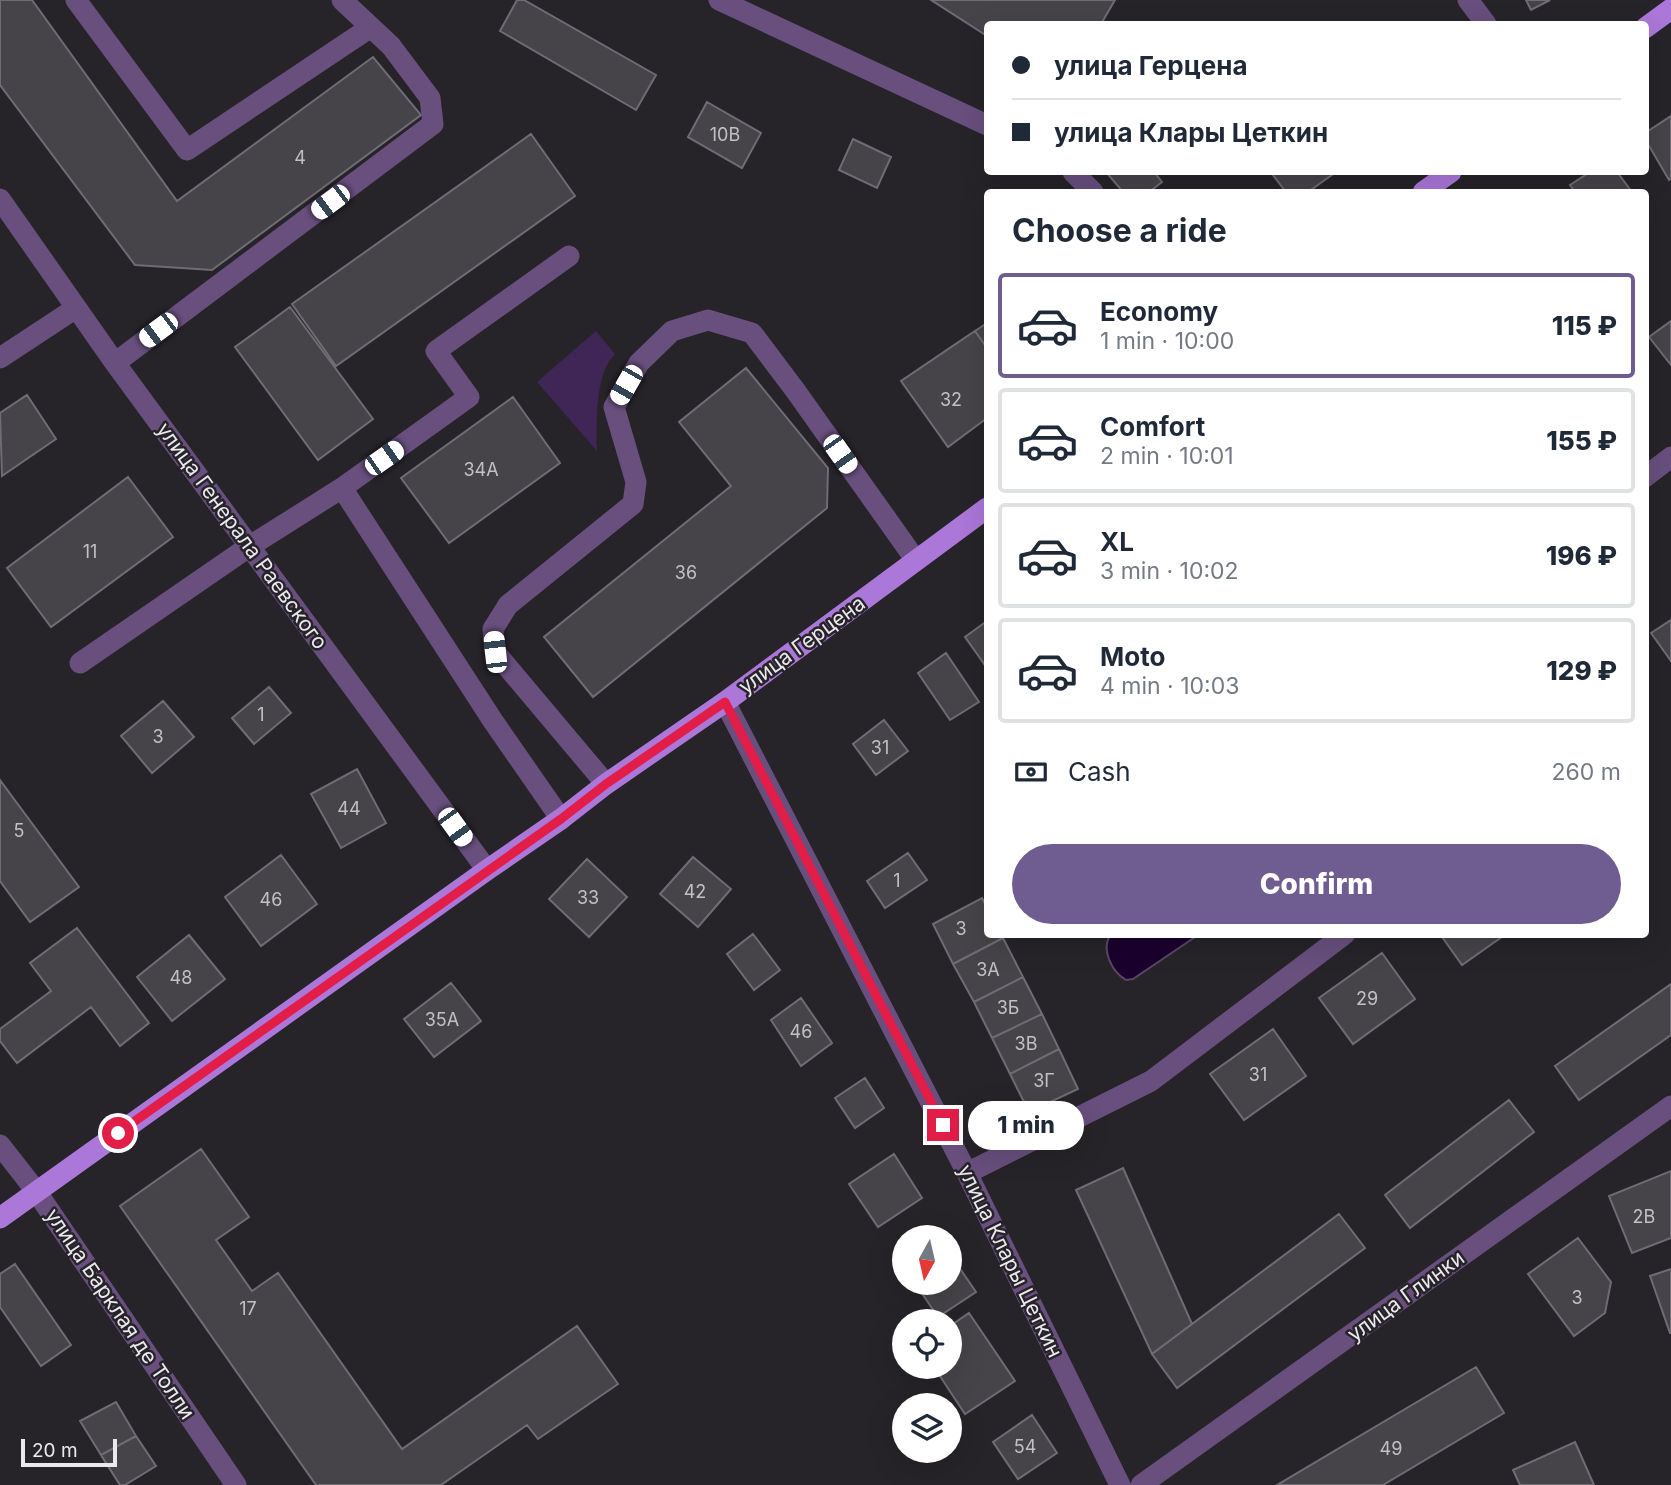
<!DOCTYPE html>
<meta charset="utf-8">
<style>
:root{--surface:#fff;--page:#f6f6f7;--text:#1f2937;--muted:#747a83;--line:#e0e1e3;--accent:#6f5d91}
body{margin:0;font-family:Inter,sans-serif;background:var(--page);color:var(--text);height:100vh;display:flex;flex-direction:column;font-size:26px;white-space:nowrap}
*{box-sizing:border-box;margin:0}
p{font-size:23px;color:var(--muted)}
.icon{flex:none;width:38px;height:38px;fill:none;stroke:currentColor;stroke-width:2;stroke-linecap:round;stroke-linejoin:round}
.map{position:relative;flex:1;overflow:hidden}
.details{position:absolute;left:984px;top:189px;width:665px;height:749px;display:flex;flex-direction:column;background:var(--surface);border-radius:7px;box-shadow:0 7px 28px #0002}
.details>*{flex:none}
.banner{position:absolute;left:984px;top:21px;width:665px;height:154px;border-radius:7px;box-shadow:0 7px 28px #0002;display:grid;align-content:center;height:154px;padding:0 28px;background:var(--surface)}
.needle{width:46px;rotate:188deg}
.controls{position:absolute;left:892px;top:1225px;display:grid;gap:14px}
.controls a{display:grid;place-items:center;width:70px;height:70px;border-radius:50%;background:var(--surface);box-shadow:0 7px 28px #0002;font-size:35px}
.scale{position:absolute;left:21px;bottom:18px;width:96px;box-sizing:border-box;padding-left:7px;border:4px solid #ebe9ed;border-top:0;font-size:19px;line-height:24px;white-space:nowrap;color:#ebe9ed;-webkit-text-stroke:5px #262329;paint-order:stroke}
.end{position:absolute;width:32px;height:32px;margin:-16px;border:9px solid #e11d48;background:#fff;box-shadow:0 0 0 4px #fff}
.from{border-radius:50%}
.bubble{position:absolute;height:49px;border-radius:24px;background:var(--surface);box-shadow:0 7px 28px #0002;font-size:23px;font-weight:800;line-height:49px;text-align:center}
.car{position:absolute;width:21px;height:42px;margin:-21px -10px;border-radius:9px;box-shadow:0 0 5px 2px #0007;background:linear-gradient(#fff 24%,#345 0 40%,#fff 0 76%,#345 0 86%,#fff 0)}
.banner b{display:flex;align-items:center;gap:24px;height:66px;font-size:26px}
.banner b+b{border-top:2px solid var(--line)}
.banner i{width:18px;height:18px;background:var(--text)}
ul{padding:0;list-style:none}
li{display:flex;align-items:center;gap:21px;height:105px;margin:0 14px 10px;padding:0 14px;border:4px solid var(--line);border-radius:7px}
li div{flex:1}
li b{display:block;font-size:26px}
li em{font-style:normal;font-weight:800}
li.on{border-color:var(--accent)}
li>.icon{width:63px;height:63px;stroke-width:1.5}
h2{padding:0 28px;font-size:32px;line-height:84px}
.pay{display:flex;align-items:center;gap:18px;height:77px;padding:0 28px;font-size:26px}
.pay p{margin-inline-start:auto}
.button{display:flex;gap:14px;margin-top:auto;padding:14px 28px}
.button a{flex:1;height:80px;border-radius:42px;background:var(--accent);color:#fff;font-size:28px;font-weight:800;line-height:80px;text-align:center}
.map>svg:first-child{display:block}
</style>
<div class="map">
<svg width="1671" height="1485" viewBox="0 0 1671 1485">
<rect width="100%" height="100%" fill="#262329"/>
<path fill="#402557" d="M 596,331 L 615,354 C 595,373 596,424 597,451 L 537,382 Z"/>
<path fill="#1a002d" stroke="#594667" stroke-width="2" d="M 1111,934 L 1198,934 L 1198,935 L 1133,979 L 1126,980 C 1112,972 1100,949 1111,934 Z"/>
<path fill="#464349" stroke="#6f6c73" stroke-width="2" d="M 0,0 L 32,0 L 177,201 L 373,57 L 421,115 L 212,270 L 135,265 L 0,85 Z
M 517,0 L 524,0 L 656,75 L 636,110 L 500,31 Z
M 931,0 L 1115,0 L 1101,24 L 987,24 L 987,36 Z
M 1526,0 L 1550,0 L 1531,10 Z
M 707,102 L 761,133 L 742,168 L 688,137 Z
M 1671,116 L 1671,178 L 1669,180 L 1645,139 L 1645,133 Z
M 531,134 L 575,196 L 336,366 L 292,304 Z
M 853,139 L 891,157 L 877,188 L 839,170 Z
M 1106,172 L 1154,172 L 1162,182 L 1149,192 L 1123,192 Z
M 1279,172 L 1336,172 L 1308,192 L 1286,192 L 1273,175 Z
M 1590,172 L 1617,172 L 1632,192 L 1575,192 L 1570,185 Z
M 290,307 L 373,419 L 318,460 L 235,347 Z
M 1671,321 L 1671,365 L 1649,337 Z
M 987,323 L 987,348 L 975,331 Z
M 975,331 L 987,348 L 987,418 L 948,447 L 901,381 Z
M 746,368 L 828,468 L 827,508 L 593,697 L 544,637 L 731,486 L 679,422 Z
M 27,395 L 56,439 L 2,476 L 0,413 Z
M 513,397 L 560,463 L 449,543 L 401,478 Z
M 128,477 L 173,537 L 51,627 L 7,568 Z
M 1671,620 L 1671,661 L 1651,633 Z
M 987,621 L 987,668 L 965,637 Z
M 946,653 L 979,702 L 950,720 L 918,673 Z
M 269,687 L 291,713 L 254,744 L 232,718 Z
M 163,701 L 194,737 L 152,773 L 121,736 Z
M 884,720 L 908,751 L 876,775 L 853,744 Z
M 357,769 L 386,823 L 341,848 L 311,794 Z
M 0,780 L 79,887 L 30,922 L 0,881 Z
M 908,853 L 927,880 L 885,908 L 867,881 Z
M 281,855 L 317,904 L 261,946 L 225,897 Z
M 693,857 L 731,889 L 698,927 L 660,894 Z
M 587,859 L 627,897 L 589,937 L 549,899 Z
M 982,898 L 987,908 L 987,934 L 1001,934 L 1003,938 L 953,964 L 933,924 Z
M 77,928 L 149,1023 L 120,1046 L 91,1007 L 17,1063 L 0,1041 L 0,1029 L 51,991 L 30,963 Z
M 753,934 L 780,970 L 754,990 L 727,954 Z
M 1440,934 L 1506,934 L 1462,965 Z
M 189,935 L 225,979 L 172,1021 L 137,977 Z
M 1003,938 L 1023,977 L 974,1002 L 953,964 Z
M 1382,953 L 1415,999 L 1353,1044 L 1319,998 Z
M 1023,977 L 1042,1014 L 992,1038 L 974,1002 Z
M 451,983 L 481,1021 L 434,1057 L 404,1019 Z
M 1671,984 L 1671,1035 L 1579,1100 L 1555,1066 Z
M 801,998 L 832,1043 L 801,1066 L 771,1020 Z
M 1042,1014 L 1059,1049 L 1010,1074 L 992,1038 Z
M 1273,1029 L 1306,1076 L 1244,1120 L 1210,1074 Z
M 1059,1049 L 1078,1089 L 1029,1112 L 1010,1074 Z
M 865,1078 L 884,1108 L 855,1128 L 835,1098 Z
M 1509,1100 L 1534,1132 L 1410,1228 L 1385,1195 Z
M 201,1149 L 249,1217 L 216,1240 L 252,1291 L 278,1273 L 402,1449 L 577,1326 L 618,1384 L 538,1439 L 527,1425 L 441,1485 L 316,1485 L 120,1206 Z
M 894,1154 L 922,1198 L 878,1227 L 849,1184 Z
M 1123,1168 L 1192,1324 L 1152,1354 L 1076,1190 Z
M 1671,1171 L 1671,1238 L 1632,1253 L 1609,1196 Z
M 1339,1214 L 1365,1248 L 1177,1388 L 1152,1354 Z
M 1578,1238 L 1611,1282 L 1605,1313 L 1574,1336 L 1528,1274 Z
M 950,1254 L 976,1292 L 938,1317 L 915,1283 L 950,1283 Z
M 15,1264 L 71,1345 L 41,1366 L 0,1307 L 0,1274 Z
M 1671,1269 L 1671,1333 L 1670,1333 L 1650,1276 Z
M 969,1313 L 1015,1381 L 965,1414 L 934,1367 L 950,1367 L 950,1326 Z
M 1476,1367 L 1504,1413 L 1383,1485 L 1277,1485 Z
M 116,1402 L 136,1436 L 101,1455 L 80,1421 Z
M 1032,1415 L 1057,1453 L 1018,1479 L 993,1442 Z
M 136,1436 L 156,1466 L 125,1485 L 120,1485 L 101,1455 Z
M 1575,1442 L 1594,1485 L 1520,1485 L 1513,1470 Z"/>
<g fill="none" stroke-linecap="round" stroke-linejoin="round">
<path stroke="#684f7e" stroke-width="21" d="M 76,0 L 187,150 L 371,27
M 719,0 L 987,125
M 1468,0 L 1486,24
M 1073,172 L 1093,192
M 0,199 L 115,363 L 487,870
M 0,358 L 76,308
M 115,363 L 433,124 L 430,98 L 391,46 L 342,0
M 1645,477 L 1671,457
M 342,488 L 469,397 L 436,351 L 569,256
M 80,663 L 250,546 L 342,488 L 493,721 L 561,819
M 725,702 L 967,1173 L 1120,1485
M 606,784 L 495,652 L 493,629 L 508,605 L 633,504 L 636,482 L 614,407 L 639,363 L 672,331 L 708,320 L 752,333 L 795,390 L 915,559
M 0,1145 L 36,1191 L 236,1485
M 967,1173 L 1151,1081 L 1345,934
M 1141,1485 L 1671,1106"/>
<path stroke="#ab77d9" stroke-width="21" d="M 1645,28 L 1671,9
M 1423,192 L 1451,172
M 0,1218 L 487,870 L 561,819 L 606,784 L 725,702 L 987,508"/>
</g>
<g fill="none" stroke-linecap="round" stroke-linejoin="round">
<path stroke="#e11d48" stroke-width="9" d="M 118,1133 L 561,819 L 606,784 L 725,702 L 943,1125"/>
</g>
<g text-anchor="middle" stroke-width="5" stroke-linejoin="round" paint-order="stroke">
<g font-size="18" fill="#c2c0c4">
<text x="725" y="141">10В</text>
<text x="300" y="164">4</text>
<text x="951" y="406">32</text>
<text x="481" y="476">34А</text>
<text x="90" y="558">11</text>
<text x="686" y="579">36</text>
<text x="261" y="721">1</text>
<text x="158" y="743">3</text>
<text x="880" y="754">31</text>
<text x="349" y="815">44</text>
<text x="19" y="837">5</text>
<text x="897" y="887">1</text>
<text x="695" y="898">42</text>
<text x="588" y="904">33</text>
<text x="271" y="906">46</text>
<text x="961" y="935">3</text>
<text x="988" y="976">3А</text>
<text x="181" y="984">48</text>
<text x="1367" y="1005">29</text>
<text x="1008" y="1014">3Б</text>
<text x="442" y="1026">35А</text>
<text x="801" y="1038">46</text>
<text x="1026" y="1050">3В</text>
<text x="1258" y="1081">31</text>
<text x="1044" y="1087">3Г</text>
<text x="1644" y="1223">2В</text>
<text x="1577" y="1304">3</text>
<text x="248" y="1315">17</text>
<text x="1025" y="1453">54</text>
<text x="1391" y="1455">49</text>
</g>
<g font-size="21" fill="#ebe9ed" stroke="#262329">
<text transform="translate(242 536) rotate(54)" y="7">улица Генерала Раевского</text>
<text transform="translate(802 645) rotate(-36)" y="7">улица Герцена</text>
<text transform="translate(1010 1261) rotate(64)" y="7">улица Клары Цеткин</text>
<text transform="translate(1406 1296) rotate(-36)" y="7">улица Глинки</text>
<text transform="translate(120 1314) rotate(56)" y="7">улица Барклая де Толли</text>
</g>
</g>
</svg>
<div class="controls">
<a><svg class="needle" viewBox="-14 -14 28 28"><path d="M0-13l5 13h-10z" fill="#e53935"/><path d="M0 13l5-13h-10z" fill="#747a83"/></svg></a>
<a><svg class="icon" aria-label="locate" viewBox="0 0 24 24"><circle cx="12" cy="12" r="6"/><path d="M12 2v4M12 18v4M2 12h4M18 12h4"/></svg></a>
<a><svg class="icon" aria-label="layers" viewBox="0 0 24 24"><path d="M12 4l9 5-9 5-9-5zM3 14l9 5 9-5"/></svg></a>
</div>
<div class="scale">20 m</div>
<i class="end from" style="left:118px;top:1133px"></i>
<i class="end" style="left:943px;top:1125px"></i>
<div class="bubble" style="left:968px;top:1101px;width:116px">1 min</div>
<i class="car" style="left:330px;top:202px;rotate:233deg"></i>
<i class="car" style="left:158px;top:330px;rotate:233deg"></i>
<i class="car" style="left:626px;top:385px;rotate:210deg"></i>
<i class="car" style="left:840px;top:454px;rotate:145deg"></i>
<i class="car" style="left:384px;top:458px;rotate:55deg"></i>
<i class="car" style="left:495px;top:652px;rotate:354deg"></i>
<i class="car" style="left:455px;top:827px;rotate:144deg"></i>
<div class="banner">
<b><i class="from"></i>улица Герцена</b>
<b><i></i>улица Клары Цеткин</b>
</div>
<section class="details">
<h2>Choose a ride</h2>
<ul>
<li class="on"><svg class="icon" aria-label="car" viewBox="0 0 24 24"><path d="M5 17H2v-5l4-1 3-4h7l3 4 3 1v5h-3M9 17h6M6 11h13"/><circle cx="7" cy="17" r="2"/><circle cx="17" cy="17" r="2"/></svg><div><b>Economy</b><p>1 min · 10:00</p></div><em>115 ₽</em></li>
<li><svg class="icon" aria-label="car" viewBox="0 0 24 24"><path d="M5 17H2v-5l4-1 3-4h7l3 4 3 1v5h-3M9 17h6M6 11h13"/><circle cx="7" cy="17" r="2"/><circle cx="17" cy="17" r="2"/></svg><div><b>Comfort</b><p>2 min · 10:01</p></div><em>155 ₽</em></li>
<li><svg class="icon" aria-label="car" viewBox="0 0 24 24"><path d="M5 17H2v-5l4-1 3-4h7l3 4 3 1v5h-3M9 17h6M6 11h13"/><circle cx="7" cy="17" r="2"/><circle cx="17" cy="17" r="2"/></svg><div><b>XL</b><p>3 min · 10:02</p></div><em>196 ₽</em></li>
<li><svg class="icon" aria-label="car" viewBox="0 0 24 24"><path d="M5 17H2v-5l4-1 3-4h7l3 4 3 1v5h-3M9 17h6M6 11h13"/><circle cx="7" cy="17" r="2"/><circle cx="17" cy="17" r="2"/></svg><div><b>Moto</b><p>4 min · 10:03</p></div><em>129 ₽</em></li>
</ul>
<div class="pay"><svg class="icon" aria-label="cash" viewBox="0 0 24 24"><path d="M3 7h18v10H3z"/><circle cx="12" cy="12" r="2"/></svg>Cash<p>260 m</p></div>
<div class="button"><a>Confirm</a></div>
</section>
</div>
